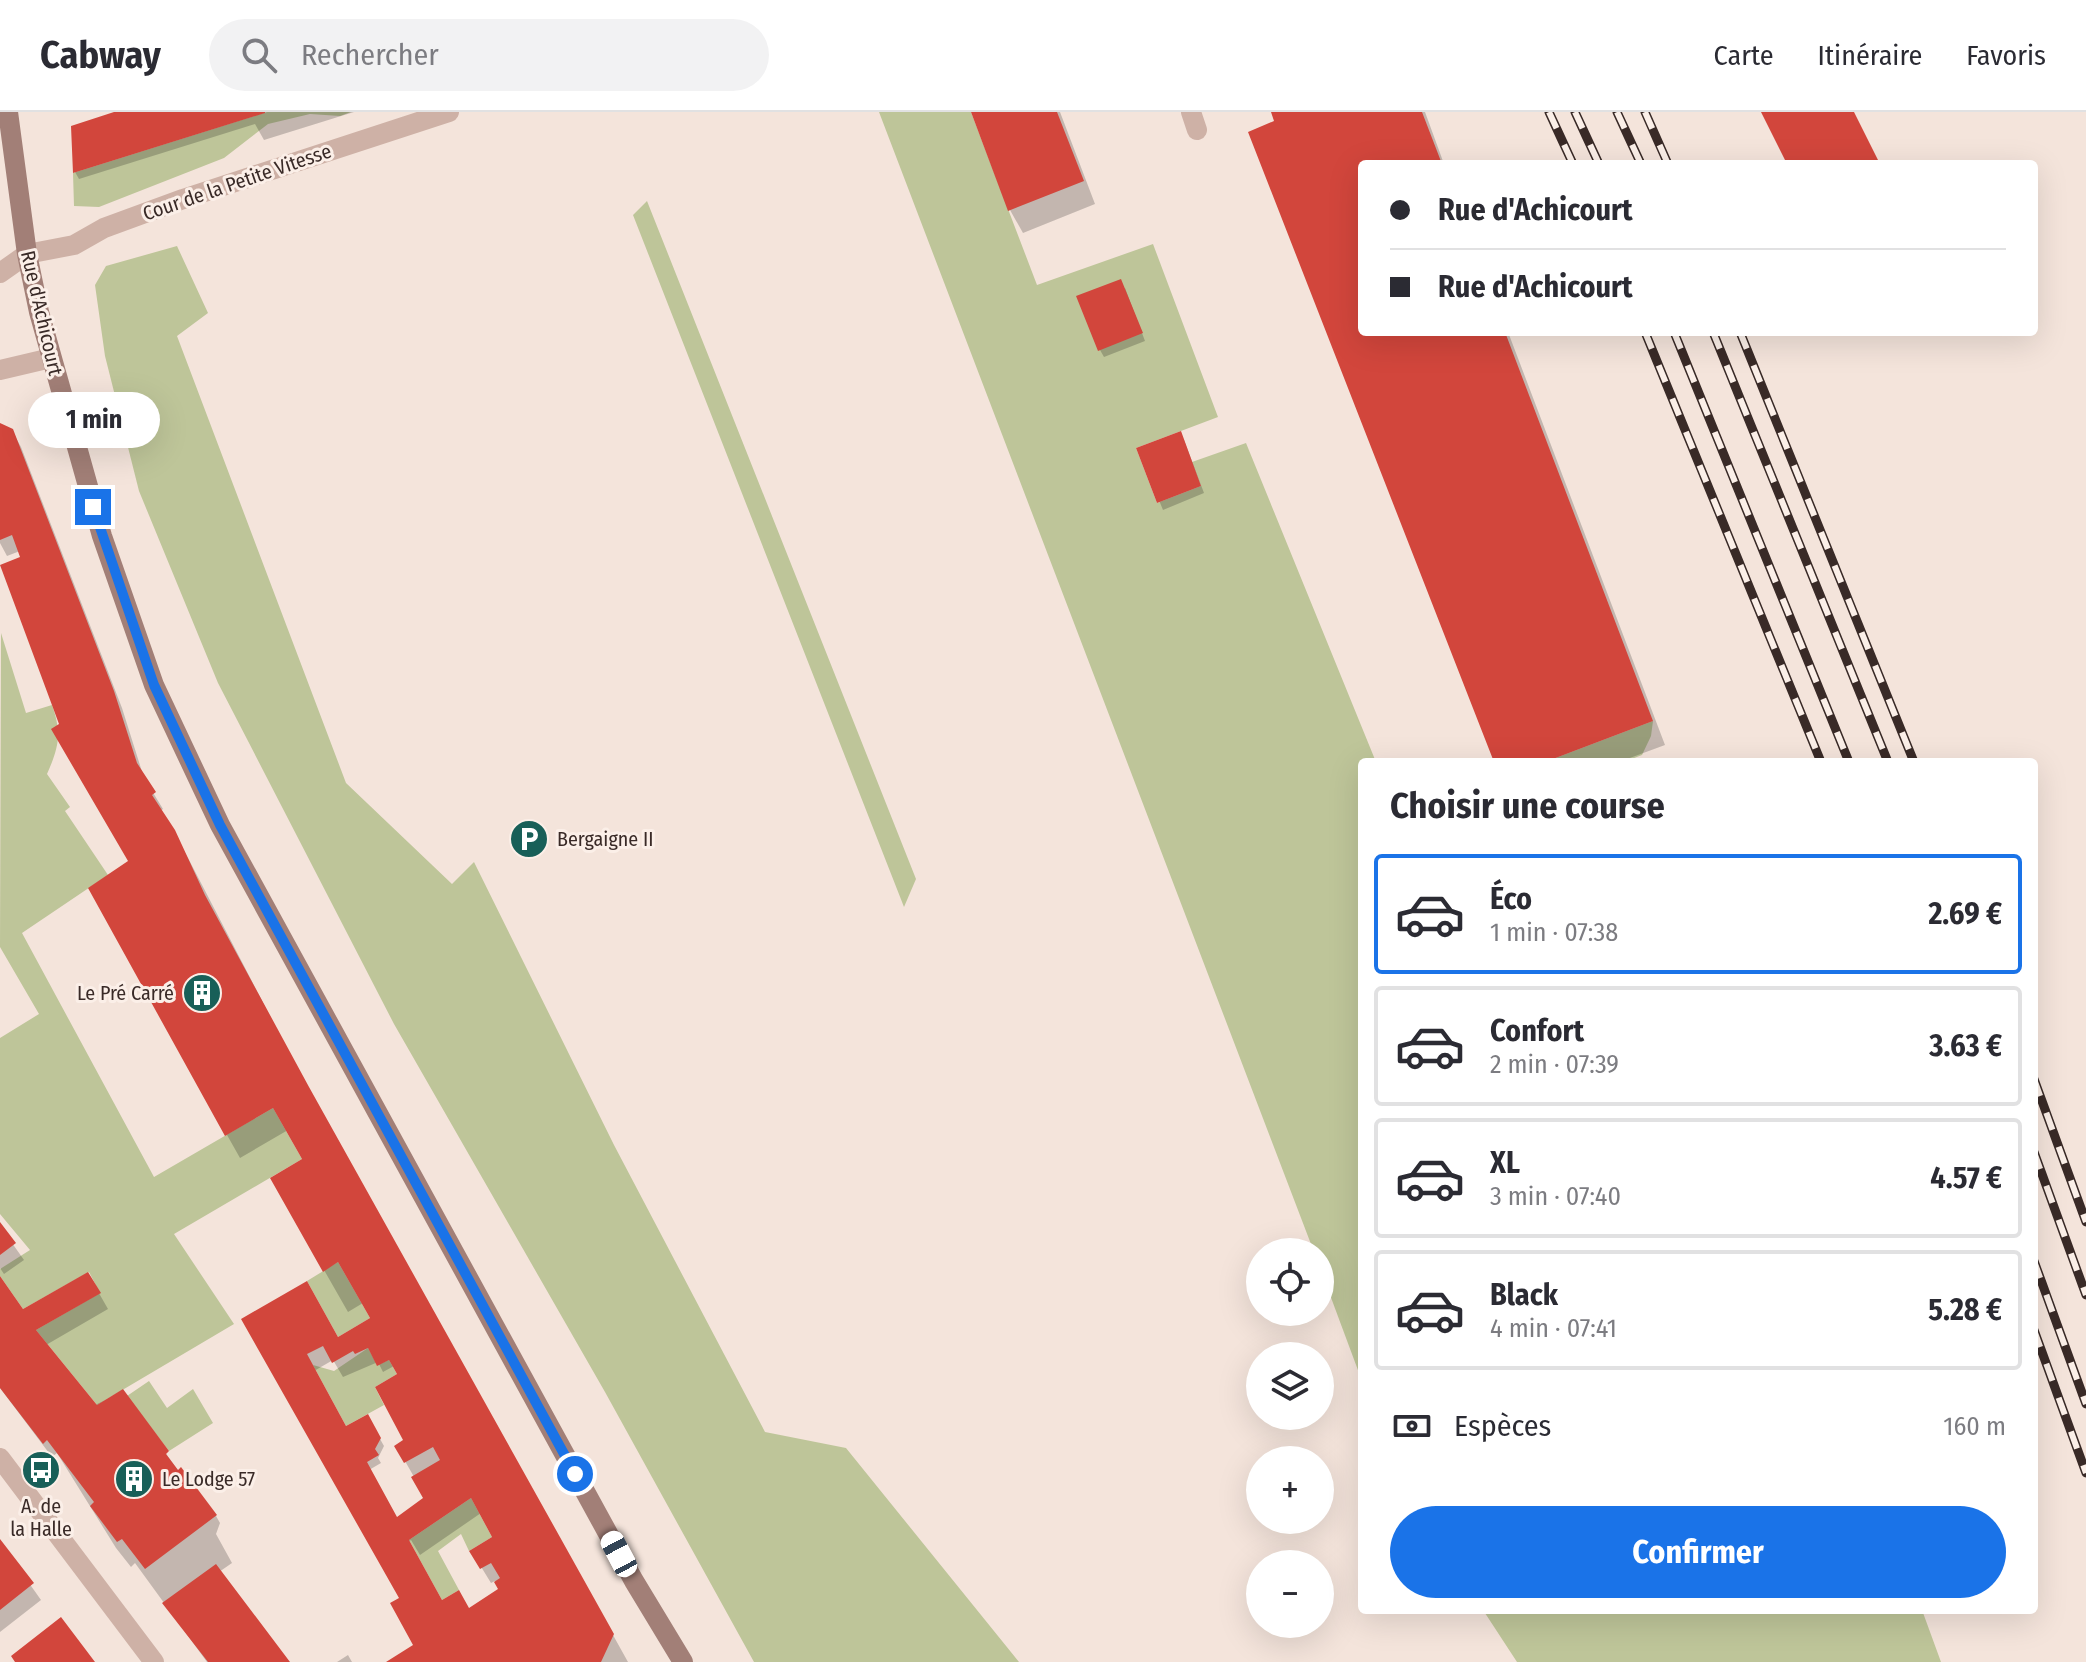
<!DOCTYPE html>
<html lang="fr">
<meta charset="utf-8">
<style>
:root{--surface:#fff;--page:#f2f2f3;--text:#2b2b33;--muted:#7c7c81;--line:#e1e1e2;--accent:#1a73e8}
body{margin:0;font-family:"Fira Sans Condensed",sans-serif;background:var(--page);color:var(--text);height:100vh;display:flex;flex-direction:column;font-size:30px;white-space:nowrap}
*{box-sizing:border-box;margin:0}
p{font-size:26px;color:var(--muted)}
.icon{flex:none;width:44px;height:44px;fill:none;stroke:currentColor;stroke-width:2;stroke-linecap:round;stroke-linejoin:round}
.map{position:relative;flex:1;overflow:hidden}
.drawer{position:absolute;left:1358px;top:646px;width:680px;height:856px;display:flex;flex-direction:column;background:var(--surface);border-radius:8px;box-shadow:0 8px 32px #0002}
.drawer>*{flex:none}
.guide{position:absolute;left:1358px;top:48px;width:680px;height:176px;border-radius:8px;box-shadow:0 8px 32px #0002;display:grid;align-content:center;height:176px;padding:0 32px;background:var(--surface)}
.fabs{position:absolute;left:1246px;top:1126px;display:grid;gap:16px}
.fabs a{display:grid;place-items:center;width:88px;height:88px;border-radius:50%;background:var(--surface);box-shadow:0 8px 32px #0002;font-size:40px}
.end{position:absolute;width:36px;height:36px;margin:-18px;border:10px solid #1a73e8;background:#fff;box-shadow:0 0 0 4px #fff}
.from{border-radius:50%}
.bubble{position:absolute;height:56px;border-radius:28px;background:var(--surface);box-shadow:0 8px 32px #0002;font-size:26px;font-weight:700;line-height:56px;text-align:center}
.car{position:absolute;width:24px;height:48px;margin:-24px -12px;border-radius:10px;box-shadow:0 0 6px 2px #0007;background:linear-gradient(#fff 24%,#345 0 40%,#fff 0 76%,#345 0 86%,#fff 0)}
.guide b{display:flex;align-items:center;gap:28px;height:76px;font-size:30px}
.guide b+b{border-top:2px solid var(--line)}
.guide i{width:20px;height:20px;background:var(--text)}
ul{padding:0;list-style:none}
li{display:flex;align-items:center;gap:24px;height:120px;margin:0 16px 12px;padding:0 16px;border:4px solid var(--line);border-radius:8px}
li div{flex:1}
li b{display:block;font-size:30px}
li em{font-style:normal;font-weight:700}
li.selected{border-color:var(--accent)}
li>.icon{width:72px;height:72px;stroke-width:1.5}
h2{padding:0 32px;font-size:36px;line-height:96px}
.pay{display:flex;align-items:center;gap:20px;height:88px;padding:0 32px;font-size:30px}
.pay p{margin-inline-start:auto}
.primary-button{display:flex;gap:16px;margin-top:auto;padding:16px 32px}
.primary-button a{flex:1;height:92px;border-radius:48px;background:var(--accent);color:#fff;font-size:32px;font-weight:700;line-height:92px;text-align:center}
header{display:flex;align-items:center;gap:48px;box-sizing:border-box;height:112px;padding:0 40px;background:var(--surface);border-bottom:2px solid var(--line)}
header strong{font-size:38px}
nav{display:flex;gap:44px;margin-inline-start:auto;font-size:28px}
.search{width:560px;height:72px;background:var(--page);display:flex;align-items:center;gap:20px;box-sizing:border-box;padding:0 28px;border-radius:44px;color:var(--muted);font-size:30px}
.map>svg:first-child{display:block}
</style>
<header>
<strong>Cabway</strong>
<div class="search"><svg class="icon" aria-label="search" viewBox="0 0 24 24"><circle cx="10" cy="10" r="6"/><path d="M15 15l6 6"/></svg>Rechercher</div>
<nav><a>Carte</a><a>Itinéraire</a><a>Favoris</a></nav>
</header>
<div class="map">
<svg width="2086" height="1550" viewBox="0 0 2086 1550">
<rect width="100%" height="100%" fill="#f4e4db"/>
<path fill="#bec599" d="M 267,0 L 351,0 L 340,4 L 310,2 L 268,12 L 224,46 L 99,95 L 74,94 L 73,61 Z
M 879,0 L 971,0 L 1037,173 L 1153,132 L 1218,305 L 1136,336 L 1157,391 L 1201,374 L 1192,350 L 1246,331 L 1376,650 L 1362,650 L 1362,1269 L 1320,1156 L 1320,1140 L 1314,1140 Z
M 647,89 L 916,767 L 904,795 L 633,103 Z
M 177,134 L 208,201 L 177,224 L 346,671 L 452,772 L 474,750 L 614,1033 L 765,1320 L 846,1336 L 1019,1550 L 754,1550 L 605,1280 L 394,912 L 218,571 L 139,379 L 105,244 L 95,173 L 106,154 Z
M 1,521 L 26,601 L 52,593 C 62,621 59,635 47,662 L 70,695 L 65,699 L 108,763 L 22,821 L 154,1065 L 273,996 L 302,1047 L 174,1122 L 234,1212 L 97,1293 L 36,1218 L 100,1181 L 89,1160 L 23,1197 L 0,1164 L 0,1157 L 30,1138 L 0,1102 L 0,926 L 39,902 L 0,835 Z
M 1653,609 L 1651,624 L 1642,643 L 1624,650 L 1545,650 Z
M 338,1150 L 370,1206 L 338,1225 L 307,1169 Z
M 368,1236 L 377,1253 L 389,1248 L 397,1262 L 375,1275 L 384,1293 L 346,1314 L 313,1253 L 334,1259 Z
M 149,1269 L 167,1296 L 193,1277 L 213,1311 L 169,1339 L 127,1284 Z
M 471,1386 L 492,1425 L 469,1439 L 461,1422 L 438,1439 L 459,1478 L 442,1488 L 409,1428 Z
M 1483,1498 L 1922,1498 L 1941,1550 L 1517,1550 Z"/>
<path fill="#0003" fill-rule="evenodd" d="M 121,0 L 354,0 L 264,28 L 255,12 L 79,67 L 75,60 Z
M 973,0 L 1060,0 L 1095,92 L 1023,121 L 1010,98 Z
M 1273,0 L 1425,0 L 1444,52 L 1362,52 L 1362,220 L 1508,220 L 1665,633 L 1619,650 L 1496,650 Z
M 1125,176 L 1145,229 L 1104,245 L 1100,238 Z
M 0,314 L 12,319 L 21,335 L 122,596 L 144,666 L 163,697 L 160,699 L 187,744 L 286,935 L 628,1550 L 389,1550 L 415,1533 L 402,1487 L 244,1208 L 337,1227 L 373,1207 L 363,1191 L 348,1200 L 272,1067 L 305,1047 L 288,1018 L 240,1046 L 227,1023 L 130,750 L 61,613 L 23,446 L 20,439 L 7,444 L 0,431 ZM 333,1248 L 343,1265 L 378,1250 L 383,1260 L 394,1254 L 399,1263 L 406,1329 L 397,1335 L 426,1386 L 396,1407 L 369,1358 L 381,1351 L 378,1346 L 384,1334 L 367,1304 L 346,1317 L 314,1259 ZM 481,1401 L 494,1426 L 472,1440 L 491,1471 L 495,1469 L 501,1478 L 468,1499 L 441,1490 L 408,1430 L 411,1428 L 420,1443 Z
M 1184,328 L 1204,381 L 1163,398 L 1138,337 Z
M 0,1114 L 24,1148 L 4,1162 L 0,1156 Z
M 88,1162 L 108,1197 L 46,1233 L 95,1293 L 122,1280 L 179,1360 L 216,1404 L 220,1411 L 216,1422 L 232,1451 L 219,1460 L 287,1550 L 207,1550 L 135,1451 L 131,1455 L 116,1436 L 57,1341 L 52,1345 L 0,1276 L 0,1168 L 22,1199 Z
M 0,1430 L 41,1488 L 0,1520 Z
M 348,1543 L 352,1550 L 337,1550 Z"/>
<path fill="#d2463c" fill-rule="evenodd" d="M 114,0 L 265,0 L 265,1 L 73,61 L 71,14 Z
M 971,0 L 1057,0 L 1084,69 L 1008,99 Z
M 1271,0 L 1422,0 L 1442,52 L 1362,52 L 1362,220 L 1505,220 L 1653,609 L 1545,650 L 1494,650 L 1248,20 L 1274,9 Z
M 1761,0 L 1854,0 L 1880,52 L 1787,52 Z
M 1121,167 L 1143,221 L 1098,239 L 1076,184 Z
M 0,311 L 13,317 L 114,579 L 137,651 L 156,680 L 152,683 L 175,718 L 205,783 L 309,975 L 614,1522 L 601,1550 L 386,1550 L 413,1533 L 390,1491 L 399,1486 L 241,1207 L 307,1169 L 338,1225 L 370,1206 L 338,1150 L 323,1160 L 270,1066 L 302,1047 L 273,996 L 225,1024 L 88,776 L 128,749 L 51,617 L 59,612 L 0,453 L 20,445 L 12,423 L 0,428 ZM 323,1234 L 332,1251 L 353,1239 L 355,1242 L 368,1236 L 377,1254 L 389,1248 L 397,1262 L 375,1275 L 403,1328 L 394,1334 L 404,1351 L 433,1335 L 440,1348 L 411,1365 L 423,1386 L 397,1405 L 367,1350 L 379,1343 L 375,1337 L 381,1326 L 368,1302 L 346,1314 L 307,1242 ZM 471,1386 L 492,1425 L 469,1439 L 480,1457 L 491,1451 L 500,1466 L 494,1470 L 498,1477 L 469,1496 L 459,1478 L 442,1488 L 409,1428 Z
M 1181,319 L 1201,374 L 1157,391 L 1136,336 Z
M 0,1110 L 16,1131 L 0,1143 Z
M 88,1160 L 101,1181 L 36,1218 L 97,1293 L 123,1277 L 169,1339 L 166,1342 L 178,1358 L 181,1355 L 217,1403 L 145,1457 L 122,1427 L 117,1430 L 90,1394 L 94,1390 L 47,1328 L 43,1332 L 0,1276 L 0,1164 L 23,1197 Z
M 0,1427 L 34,1471 L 0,1498 Z
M 216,1452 L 290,1550 L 208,1550 L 162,1491 Z
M 61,1505 L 95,1550 L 15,1550 L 11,1544 Z"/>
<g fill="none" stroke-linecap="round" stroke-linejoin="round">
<path stroke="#ceb1a6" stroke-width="20" d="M 1191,0 L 1197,18
M 27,142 L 74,133 L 104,116 L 183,87 L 449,0"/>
<path stroke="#ceb1a6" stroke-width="20" d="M 0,161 L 27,142
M 0,258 L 51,246
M 0,1346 L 154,1550"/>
<path stroke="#a27f77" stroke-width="20" d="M 8,0 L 27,142 L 39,200 L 102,424 L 154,573 L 220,713 L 634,1469 L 683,1550"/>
<defs>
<path id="rail" d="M 1549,0 L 1573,52
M 1575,0 L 1599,52
M 1617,0 L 1641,52
M 1645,0 L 1668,52
M 1645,220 L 1821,650
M 1674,220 L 1849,650
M 1713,220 L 1888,650
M 1740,220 L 1914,650
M 2034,967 L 2086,1110
M 2034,1040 L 2086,1183
M 2034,1149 L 2086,1292
M 2034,1218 L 2086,1361"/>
</defs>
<use href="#rail" stroke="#392a27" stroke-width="9"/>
<use href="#rail" stroke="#fbefe8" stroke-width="6" stroke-dasharray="18" stroke-linecap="butt"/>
</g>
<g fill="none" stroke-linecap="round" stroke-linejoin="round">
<path stroke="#1a73e8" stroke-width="10" d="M 93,395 L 154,573 L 220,713 L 575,1362"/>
</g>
<defs>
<symbol id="parking-disc" viewBox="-11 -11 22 22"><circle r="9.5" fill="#185f58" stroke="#fbefe8"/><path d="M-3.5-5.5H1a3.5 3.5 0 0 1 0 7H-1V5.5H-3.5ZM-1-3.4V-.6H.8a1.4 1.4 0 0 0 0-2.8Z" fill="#fff"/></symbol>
<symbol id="building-disc" viewBox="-11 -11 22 22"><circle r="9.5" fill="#185f58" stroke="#fbefe8"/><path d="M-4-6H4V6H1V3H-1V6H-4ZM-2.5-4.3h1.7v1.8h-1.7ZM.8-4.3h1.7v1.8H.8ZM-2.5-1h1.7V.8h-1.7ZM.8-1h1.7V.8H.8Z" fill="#fff"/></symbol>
<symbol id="bus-disc" viewBox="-11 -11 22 22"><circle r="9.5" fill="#185f58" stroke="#fbefe8"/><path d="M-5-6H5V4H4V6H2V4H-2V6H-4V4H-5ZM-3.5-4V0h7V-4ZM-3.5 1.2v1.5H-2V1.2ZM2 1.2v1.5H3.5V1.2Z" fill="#fff"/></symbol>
</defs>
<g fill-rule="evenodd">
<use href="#parking-disc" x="507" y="705" width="44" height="44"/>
<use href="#building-disc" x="180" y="859" width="44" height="44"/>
<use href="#bus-disc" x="19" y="1336" width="44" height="44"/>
<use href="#building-disc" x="112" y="1345" width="44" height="44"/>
</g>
<g text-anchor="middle" stroke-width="6" stroke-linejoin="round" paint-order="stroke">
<g font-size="20" fill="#392a27" stroke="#fbefe8">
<text transform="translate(237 70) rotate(-19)" y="7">Cour de la Petite Vitesse</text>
<text transform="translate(42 201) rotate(77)" y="7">Rue d'Achicourt</text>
</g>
<g font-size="20" fill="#392a27" stroke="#fbefe8" text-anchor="start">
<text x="557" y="734">Bergaigne II</text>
<text x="174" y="888" text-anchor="end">Le Pré Carré</text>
<text x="162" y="1374">Le Lodge 57</text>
<text x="41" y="1401" text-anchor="middle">A. de<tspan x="41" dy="23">la Halle</tspan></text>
</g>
</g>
</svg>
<div class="fabs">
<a><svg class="icon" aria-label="locate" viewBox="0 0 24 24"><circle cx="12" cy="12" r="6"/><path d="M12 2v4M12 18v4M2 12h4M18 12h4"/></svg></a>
<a><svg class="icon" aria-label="layers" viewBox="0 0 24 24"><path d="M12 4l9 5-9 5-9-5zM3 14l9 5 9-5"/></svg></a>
<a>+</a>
<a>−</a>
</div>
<i class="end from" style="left:575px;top:1362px"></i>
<i class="end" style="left:93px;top:395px"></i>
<div class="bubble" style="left:28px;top:280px;width:132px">1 min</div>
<i class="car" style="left:619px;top:1442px;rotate:332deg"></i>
<div class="guide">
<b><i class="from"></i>Rue d'Achicourt</b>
<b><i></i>Rue d'Achicourt</b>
</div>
<section class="drawer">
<h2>Choisir une course</h2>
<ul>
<li class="selected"><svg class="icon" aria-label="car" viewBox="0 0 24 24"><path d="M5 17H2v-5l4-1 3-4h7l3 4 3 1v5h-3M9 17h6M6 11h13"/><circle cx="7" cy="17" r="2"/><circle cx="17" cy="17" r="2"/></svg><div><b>Éco</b><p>1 min · 07:38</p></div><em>2.69 €</em></li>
<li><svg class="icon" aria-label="car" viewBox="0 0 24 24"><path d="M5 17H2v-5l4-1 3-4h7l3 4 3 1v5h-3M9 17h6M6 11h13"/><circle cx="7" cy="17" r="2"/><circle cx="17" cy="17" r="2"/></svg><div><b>Confort</b><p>2 min · 07:39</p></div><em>3.63 €</em></li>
<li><svg class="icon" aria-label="car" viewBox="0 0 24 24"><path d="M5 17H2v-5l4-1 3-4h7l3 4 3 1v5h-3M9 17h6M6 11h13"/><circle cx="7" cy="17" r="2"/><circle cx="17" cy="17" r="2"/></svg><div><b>XL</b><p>3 min · 07:40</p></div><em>4.57 €</em></li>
<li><svg class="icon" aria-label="car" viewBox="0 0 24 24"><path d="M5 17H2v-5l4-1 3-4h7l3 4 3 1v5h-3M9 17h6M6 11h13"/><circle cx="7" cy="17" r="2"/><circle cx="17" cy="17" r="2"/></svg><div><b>Black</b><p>4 min · 07:41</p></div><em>5.28 €</em></li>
</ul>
<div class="pay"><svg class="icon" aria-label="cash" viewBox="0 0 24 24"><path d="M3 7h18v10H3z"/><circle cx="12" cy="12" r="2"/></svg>Espèces<p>160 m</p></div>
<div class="primary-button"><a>Confirmer</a></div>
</section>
</div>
